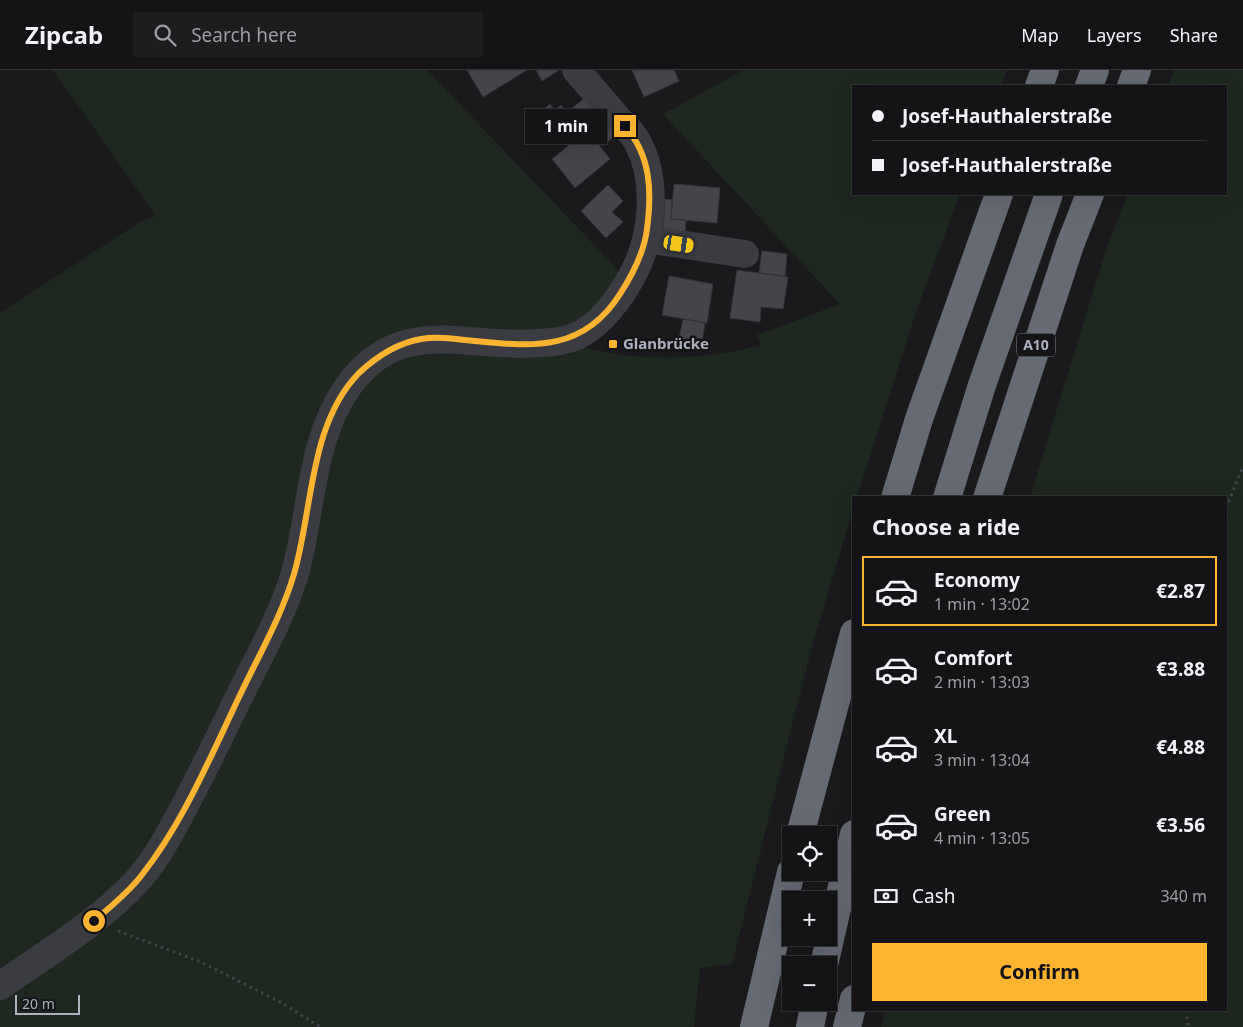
<!DOCTYPE html>
<meta charset="utf-8">
<style>
:root{--surface:#141416;--page:#1d1d1f;--text:#f1f3f6;--muted:#9d9ea1;--line:#333335;--accent:#feb431}
body{margin:0;font-family:"Noto Sans",sans-serif;background:var(--page);color:var(--text);height:100vh;display:flex;flex-direction:column;font-size:19px;white-space:nowrap}
*{box-sizing:border-box;margin:0}
p{font-size:16px;color:var(--muted)}
.icon{flex:none;width:28px;height:28px;fill:none;stroke:currentColor;stroke-width:2;stroke-linecap:round;stroke-linejoin:round}
.map{position:relative;flex:1;overflow:hidden}
.panel{position:absolute;left:852px;top:426px;width:375px;height:515px;display:flex;flex-direction:column;background:var(--surface);border-radius:0px;box-shadow:0 5px 20px #0002,0 0 0 1px var(--line)}
.panel>*{flex:none}
.banner{position:absolute;left:852px;top:15px;width:375px;height:110px;border-radius:0px;box-shadow:0 5px 20px #0002,0 0 0 1px var(--line);display:grid;align-content:center;height:110px;padding:0 20px;background:var(--surface)}
.controls{position:absolute;left:782px;top:756px;display:grid;gap:10px}
.controls a{display:grid;place-items:center;width:55px;height:55px;border-radius:0px;background:var(--surface);box-shadow:0 5px 20px #0002,0 0 0 1px var(--line);font-size:25px}
.scale{position:absolute;left:15px;bottom:12px;width:65px;box-sizing:border-box;padding-left:5px;border:2px solid #acb1bd;border-top:0;font-size:14px;line-height:18px;white-space:nowrap;color:#acb1bd;-webkit-text-stroke:4px #151518;paint-order:stroke}
.end{position:absolute;width:22px;height:22px;margin:-11px;border:6px solid #feb431;background:#111;box-shadow:0 0 0 2px #111}
.from{border-radius:50%}
.bubble{position:absolute;height:35px;border-radius:0px;background:var(--surface);box-shadow:0 5px 20px #0002,0 0 0 1px var(--line);font-size:16px;font-weight:700;line-height:35px;text-align:center}
.car{position:absolute;width:15px;height:30px;margin:-15px -8px;border-radius:6px;box-shadow:0 0 4px 1px #0007;background:linear-gradient(#f5c518 24%,#345 0 40%,#f5c518 0 76%,#345 0 86%,#f5c518 0)}
.banner b{display:flex;align-items:center;gap:18px;height:48px;font-size:19px}
.banner b+b{border-top:1px solid var(--line)}
.banner i{width:12px;height:12px;background:var(--text)}
ul{padding:0;list-style:none}
li{display:flex;align-items:center;gap:15px;height:70px;margin:0 10px 8px;padding:0 10px;border:2px solid transparent;border-radius:0px}
li div{flex:1}
li b{display:block;font-size:19px}
li em{font-style:normal;font-weight:700}
li.active{border-color:var(--accent)}
li>.icon{width:45px;height:45px;stroke-width:1.5}
h2{padding:0 20px;font-size:22px;line-height:60px}
.pay{display:flex;align-items:center;gap:12px;height:55px;padding:0 20px;font-size:19px}
.pay p{margin-inline-start:auto}
.primary-button{display:flex;gap:10px;margin-top:auto;padding:10px 20px}
.primary-button a{flex:1;height:58px;border-radius:0px;background:var(--accent);color:#111;font-size:20px;font-weight:700;line-height:58px;text-align:center}
header{display:flex;align-items:center;gap:30px;box-sizing:border-box;height:70px;padding:0 25px;background:var(--surface);border-bottom:1px solid var(--line)}
header strong{font-size:24px}
nav{display:flex;gap:28px;margin-inline-start:auto;font-size:18px}
.search{width:350px;height:45px;background:var(--page);display:flex;align-items:center;gap:12px;box-sizing:border-box;padding:0 18px;border-radius:0px;color:var(--muted);font-size:19px}
.map>svg:first-child{display:block}
</style>
<header>
<strong>Zipcab</strong>
<div class="search"><svg class="icon" aria-label="search" viewBox="0 0 24 24"><circle cx="10" cy="10" r="6"/><path d="M15 15l6 6"/></svg>Search here</div>
<nav><a>Map</a><a>Layers</a><a>Share</a></nav>
</header>
<div class="map">
<svg width="1243" height="957" viewBox="0 0 1243 957">
<rect width="100%" height="100%" fill="#1a1a1d"/>
<path fill="#1f2820" d="M 53,0 L 427,0 L 624,206 L 608,230 L 571,259 L 585,278 C 643,292 704,290 762,275 L 757,265 L 840,234 L 663,44 L 744,0 L 1007,0 L 1001,16 L 854,16 L 854,124 L 960,124 L 916,242 L 857,427 L 854,428 L 854,436 L 812,576 L 732,894 L 700,898 L 694,957 L 0,957 L 0,243 L 143,150 L 156,146 Z
M 1174,0 L 1243,0 L 1243,957 L 881,957 L 885,940 L 1226,940 L 1226,428 L 1030,427 L 1106,180 L 1128,124 L 1226,124 L 1226,16 L 1168,16 Z"/>
<path fill="#44454a" stroke="#343439" d="M 467,0 L 527,0 L 483,27 Z
M 536,0 L 557,0 L 558,1 L 542,11 Z
M 632,0 L 674,0 L 679,11 L 644,27 Z
M 585,28 L 597,43 L 584,53 L 572,38 Z
M 550,34 L 555,40 L 561,35 L 575,53 L 551,73 L 537,56 L 541,52 L 535,46 Z
M 603,51 L 615,66 L 602,76 L 591,61 Z
M 590,64 L 610,89 L 575,118 L 552,89 L 578,68 L 581,72 Z
M 674,114 L 720,118 L 717,153 L 671,149 Z
M 608,115 L 623,131 L 612,142 L 623,152 L 606,168 L 581,141 Z
M 665,129 L 672,130 L 671,149 L 686,150 L 685,163 L 663,161 Z
M 762,181 L 787,184 L 785,206 L 759,203 Z
M 737,200 L 788,207 L 783,239 L 761,237 L 760,252 L 730,248 Z
M 669,206 L 713,214 L 707,253 L 662,245 Z
M 683,249 L 705,253 L 702,273 L 679,269 Z"/>
<g fill="none" stroke-linecap="round" stroke-linejoin="round">
<path stroke="#414349" stroke-width="3" stroke-dasharray="2.5 4" stroke-linecap="butt" d="M 1226,438 L 1243,396
M 118,861 L 201,892 L 282,933 L 320,957
M 1186,940 L 1188,957"/>
<path stroke="#3b3c42" stroke-width="28" d="M 646,169 L 745,184
M 0,916 C 47,883 98,853 137,811 C 153,794 165,772 176,752 C 198,712 217,672 237,631 C 257,590 282,547 295,503 C 312,443 310,371 347,318 C 400,242 467,280 541,273 C 554,272 567,271 579,265 C 602,253 621,227 633,204 C 653,167 658,111 638,73 C 634,64 625,56 618,49 C 604,32 590,16 576,0"/>
<path stroke="#666a73" stroke-width="28" d="M 1039,16 L 1045,0
M 1089,16 L 1095,0
M 1131,16 L 1137,0
M 895,428 L 919,349 L 999,124
M 947,428 L 982,315 L 1049,124
M 987,428 L 1070,175 L 1090,124
M 800,765 L 854,563
M 824,895 L 854,764
M 754,957 L 791,802
M 810,957 L 815,932
M 847,957 L 854,929"/>
</g>
<g fill="none" stroke-linecap="round" stroke-linejoin="round">
<path stroke="#feb431" stroke-width="6" d="M 94,851 C 110,837 128,823 141,806 C 184,752 211,685 241,623 C 259,585 282,545 294,504 C 313,439 309,354 359,303 C 376,287 398,273 421,269 C 438,266 457,269 475,271 C 535,277 584,281 620,224 C 633,204 644,183 647,159 C 652,121 651,86 625,56"/>
</g>
<rect fill="#feb431" stroke="#151518" stroke-width="2" x="608" y="269" width="10" height="10" rx="2.5"/>
<g text-anchor="middle" stroke-width="5" stroke-linejoin="round" paint-order="stroke">
<rect fill="#151518" stroke="#7f828c" stroke-width="1" x="1017" y="263.5" width="38" height="23" rx="4"/>
<g font-size="14" font-weight="bold" fill="#acb1bd">
<text x="1036" y="280">A10</text>
</g>
<g font-size="15" font-weight="bold" fill="#acb1bd" stroke="#151518" text-anchor="start">
<text x="623" y="279">Glanbrücke</text>
</g>
</g>
</svg>
<div class="controls">
<a><svg class="icon" aria-label="locate" viewBox="0 0 24 24"><circle cx="12" cy="12" r="6"/><path d="M12 2v4M12 18v4M2 12h4M18 12h4"/></svg></a>
<a>+</a>
<a>−</a>
</div>
<div class="scale">20 m</div>
<i class="end from" style="left:94px;top:851px"></i>
<i class="end" style="left:625px;top:56px"></i>
<div class="bubble" style="left:525px;top:39px;width:82px">1 min</div>
<i class="car" style="left:679px;top:174px;rotate:99deg"></i>
<div class="banner">
<b><i class="from"></i>Josef-Hauthalerstraße</b>
<b><i></i>Josef-Hauthalerstraße</b>
</div>
<section class="panel">
<h2>Choose a ride</h2>
<ul>
<li class="active"><svg class="icon" aria-label="car" viewBox="0 0 24 24"><path d="M5 17H2v-5l4-1 3-4h7l3 4 3 1v5h-3M9 17h6M6 11h13"/><circle cx="7" cy="17" r="2"/><circle cx="17" cy="17" r="2"/></svg><div><b>Economy</b><p>1 min · 13:02</p></div><em>€2.87</em></li>
<li><svg class="icon" aria-label="car" viewBox="0 0 24 24"><path d="M5 17H2v-5l4-1 3-4h7l3 4 3 1v5h-3M9 17h6M6 11h13"/><circle cx="7" cy="17" r="2"/><circle cx="17" cy="17" r="2"/></svg><div><b>Comfort</b><p>2 min · 13:03</p></div><em>€3.88</em></li>
<li><svg class="icon" aria-label="car" viewBox="0 0 24 24"><path d="M5 17H2v-5l4-1 3-4h7l3 4 3 1v5h-3M9 17h6M6 11h13"/><circle cx="7" cy="17" r="2"/><circle cx="17" cy="17" r="2"/></svg><div><b>XL</b><p>3 min · 13:04</p></div><em>€4.88</em></li>
<li><svg class="icon" aria-label="car" viewBox="0 0 24 24"><path d="M5 17H2v-5l4-1 3-4h7l3 4 3 1v5h-3M9 17h6M6 11h13"/><circle cx="7" cy="17" r="2"/><circle cx="17" cy="17" r="2"/></svg><div><b>Green</b><p>4 min · 13:05</p></div><em>€3.56</em></li>
</ul>
<div class="pay"><svg class="icon" aria-label="cash" viewBox="0 0 24 24"><path d="M3 7h18v10H3z"/><circle cx="12" cy="12" r="2"/></svg>Cash<p>340 m</p></div>
<div class="primary-button"><a>Confirm</a></div>
</section>
</div>
